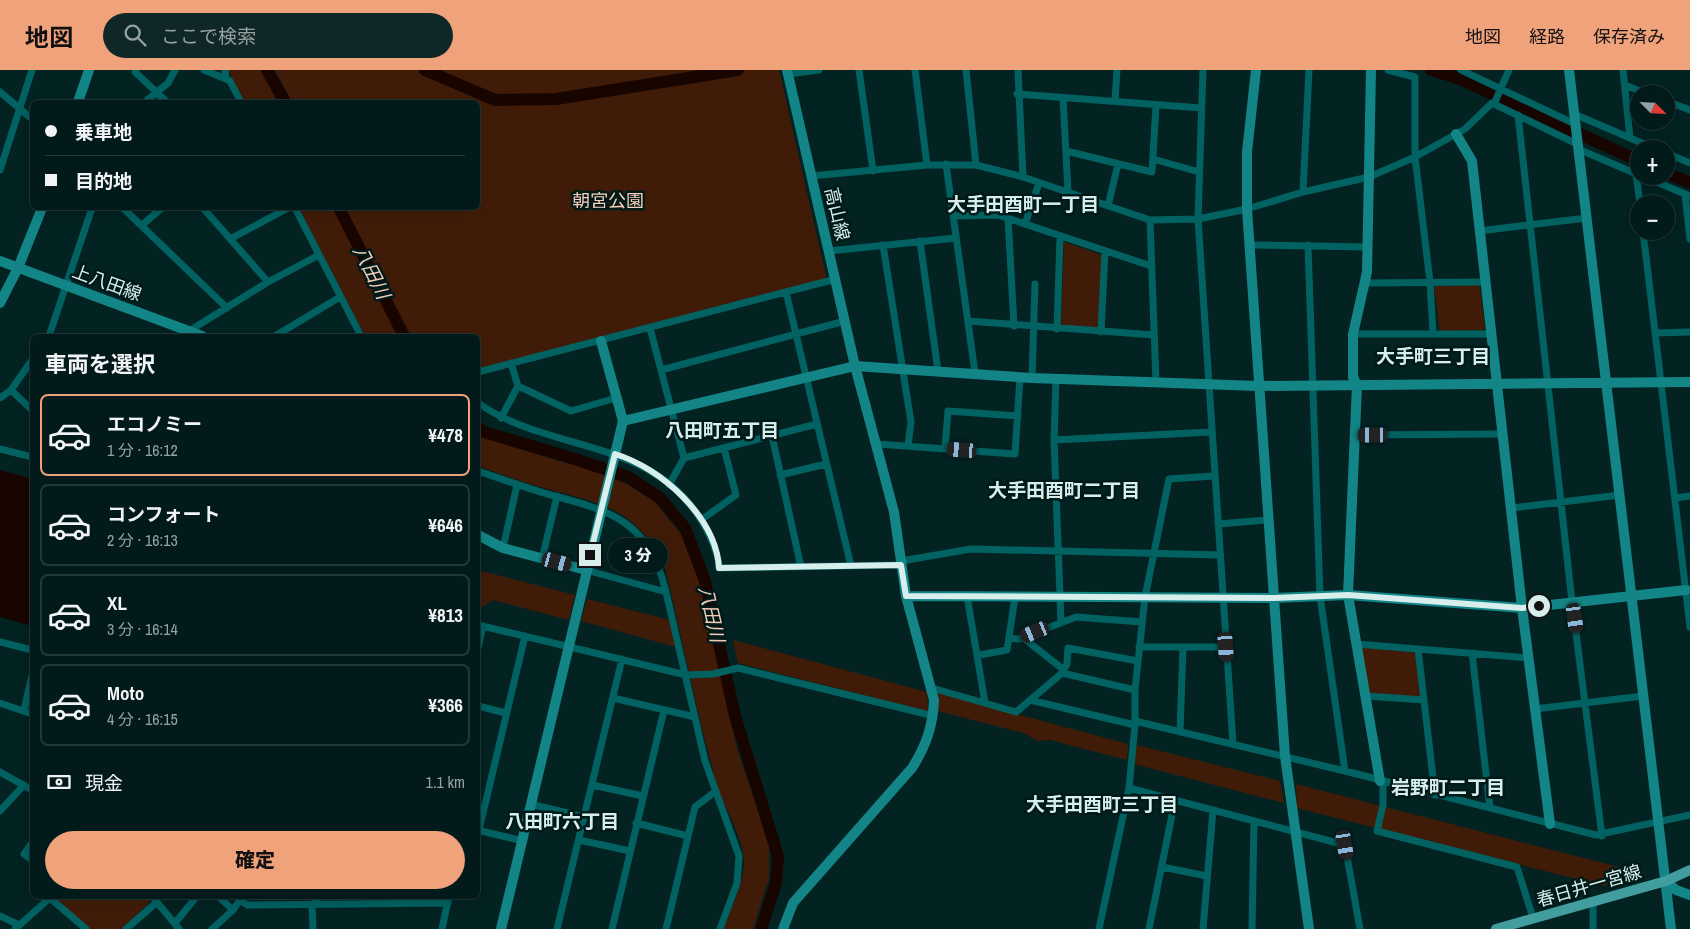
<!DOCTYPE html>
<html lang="ja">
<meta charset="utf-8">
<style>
:root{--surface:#021a1a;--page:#102727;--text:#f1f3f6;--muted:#96a1a2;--line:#233839;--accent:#f0a27a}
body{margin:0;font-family:"Archivo Narrow","Noto Sans JP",sans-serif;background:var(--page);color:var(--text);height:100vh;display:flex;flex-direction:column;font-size:19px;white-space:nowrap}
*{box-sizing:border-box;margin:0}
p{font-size:16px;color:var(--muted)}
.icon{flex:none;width:28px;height:28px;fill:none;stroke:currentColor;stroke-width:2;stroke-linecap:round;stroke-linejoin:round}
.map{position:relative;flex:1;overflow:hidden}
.drawer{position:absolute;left:30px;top:264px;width:450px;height:565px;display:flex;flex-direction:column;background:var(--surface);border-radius:8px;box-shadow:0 2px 12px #0003,0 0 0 1px var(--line)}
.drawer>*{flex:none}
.banner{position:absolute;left:30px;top:30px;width:450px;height:110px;border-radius:8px;box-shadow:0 2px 12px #0003,0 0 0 1px var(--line);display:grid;align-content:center;height:110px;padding:0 15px;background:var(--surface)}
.needle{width:32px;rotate:114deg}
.fabs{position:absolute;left:1630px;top:15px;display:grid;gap:10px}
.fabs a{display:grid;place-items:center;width:45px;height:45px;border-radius:50%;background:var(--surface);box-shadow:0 2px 12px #0003,0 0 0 1px var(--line);font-size:25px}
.end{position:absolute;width:22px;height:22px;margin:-11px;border:6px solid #d8eeed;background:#111;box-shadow:0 0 0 2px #111}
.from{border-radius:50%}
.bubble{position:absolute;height:35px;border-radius:18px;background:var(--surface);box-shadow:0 2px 12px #0003,0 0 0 1px var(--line);font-size:16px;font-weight:800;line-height:35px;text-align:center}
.car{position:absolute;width:15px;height:30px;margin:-15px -8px;border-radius:6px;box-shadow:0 0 4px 1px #0007;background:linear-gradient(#222 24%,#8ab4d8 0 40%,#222 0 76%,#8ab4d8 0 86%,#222 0)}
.banner b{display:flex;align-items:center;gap:18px;height:48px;font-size:19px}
.banner b+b{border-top:1px solid var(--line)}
.banner i{width:12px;height:12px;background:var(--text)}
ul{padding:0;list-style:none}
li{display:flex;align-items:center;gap:15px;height:82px;margin:0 10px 8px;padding:0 5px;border:2px solid var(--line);border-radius:8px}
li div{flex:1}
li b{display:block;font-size:19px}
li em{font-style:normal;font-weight:800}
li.selected{border-color:var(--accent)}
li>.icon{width:45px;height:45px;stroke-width:1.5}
h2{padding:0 15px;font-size:22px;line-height:60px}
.pay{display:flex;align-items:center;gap:12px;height:55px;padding:0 15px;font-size:19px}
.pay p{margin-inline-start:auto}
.button{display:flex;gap:10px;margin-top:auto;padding:10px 15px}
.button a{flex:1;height:58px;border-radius:30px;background:var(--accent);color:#111;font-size:20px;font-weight:800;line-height:58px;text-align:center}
header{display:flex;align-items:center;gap:30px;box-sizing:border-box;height:70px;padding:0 25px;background:var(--accent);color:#111}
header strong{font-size:24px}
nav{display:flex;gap:28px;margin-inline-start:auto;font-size:18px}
.search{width:350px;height:45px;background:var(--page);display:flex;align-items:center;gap:12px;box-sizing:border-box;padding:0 18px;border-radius:28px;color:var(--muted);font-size:19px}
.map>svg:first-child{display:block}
</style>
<header>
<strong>地図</strong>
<div class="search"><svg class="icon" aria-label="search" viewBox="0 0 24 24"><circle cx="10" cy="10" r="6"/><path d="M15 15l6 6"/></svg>ここで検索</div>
<nav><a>地図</a><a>経路</a><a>保存済み</a></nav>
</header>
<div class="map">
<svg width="1690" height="859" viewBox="0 0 1690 859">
<rect width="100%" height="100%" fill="#032222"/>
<path fill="#401c08" d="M 228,0 L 263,0 L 280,32 L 245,32 Z
M 275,0 L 779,0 L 826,206 L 824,209 L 478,299 L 478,266 L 410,266 L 345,138 L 478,138 L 478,32 L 292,32 Z
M 299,138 L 333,138 L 401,266 L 365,266 Z
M 1064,172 L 1102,185 L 1098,259 L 1061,256 Z
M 1478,215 L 1480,217 L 1485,258 L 1483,260 L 1440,261 L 1434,218 L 1435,216 Z
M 478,363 L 503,374 L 600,403 L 625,413 L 655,432 L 683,467 L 699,507 L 737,679 L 769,773 L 769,808 L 753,859 L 724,859 C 731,838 745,812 744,790 C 742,763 724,739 717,714 C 696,643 683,570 665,498 C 657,479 646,463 629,450 C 607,433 577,427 551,420 C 526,413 502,405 478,396 Z
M 478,500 L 575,525 L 569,550 L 493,530 L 478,540 Z
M 587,529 L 670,550 L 676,577 L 581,551 Z
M 733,570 L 927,622 L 928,639 L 926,641 L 738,593 Z
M 1363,577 L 1416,583 L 1420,625 L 1418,627 L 1370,623 L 1361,580 Z
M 939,623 L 1128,674 L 1127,690 L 1050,670 L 1038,671 L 1023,663 L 938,641 L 937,625 Z
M 1137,675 L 1280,711 L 1284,733 L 1134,694 Z
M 1296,714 L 1646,804 L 1604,816 L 1297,738 Z
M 59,826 L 147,826 L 150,830 L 149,833 L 121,859 L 89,859 L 56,831 Z"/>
<path fill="#190500" d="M 0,400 L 32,409 L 32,556 L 0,547 Z"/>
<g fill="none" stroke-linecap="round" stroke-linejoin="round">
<path stroke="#190500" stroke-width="12" d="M 267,0 L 285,32
M 425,0 L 495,30 L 556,29 L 738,0
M 1431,0 L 1455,7 L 1639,91
M 1666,103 L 1690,113
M 339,138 L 404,266
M 478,358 L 484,362 L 575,389 L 628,407 L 660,428 L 685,458 L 705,511 L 735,646 L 778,786 L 776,813 L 761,859"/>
<path stroke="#026262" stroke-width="7" d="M 136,0 L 135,2 L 167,32
M 204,0 L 226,9
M 225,0 L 226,9 L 230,11 L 241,32
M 859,0 L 873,101
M 915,0 L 927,95
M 966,0 L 976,95
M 1018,0 L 1023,107
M 1203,0 L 1198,149 L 1233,674
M 1388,0 L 1415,7 L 1415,87 L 1430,212 L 1433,264
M 1461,0 L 1575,54
M 1623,0 L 1630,68
M 788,4 L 819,0
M 1625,15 L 1647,24
M 0,22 L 32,49
M 1017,24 L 1201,38
M 1063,28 L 1068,122
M 1115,31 L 1117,0
M 1666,31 L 1690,40
M 145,32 L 168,13 L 175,0
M 1494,34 L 1509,0
M 1574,44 L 1656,79
M 1518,45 L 1572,532 L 1602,766
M 1578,79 L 1639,105
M 1066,81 L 1152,102 L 1156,35
M 1666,83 L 1690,93
M 1153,89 L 1199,102
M 946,94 L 975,303
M 0,100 L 32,0
M 1636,104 L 1640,134
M 811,106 L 927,95 L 976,95 L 1023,107 L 1150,150 L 1198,149 L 1247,139 L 1303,122 L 1369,107 L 1415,87 L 1465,59 L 1492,33 L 1577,74
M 1642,106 L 1690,126
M 1303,122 L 1309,0
M 1685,124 L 1690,169
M 1108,136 L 1118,94
M 123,138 L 227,238
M 203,138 L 268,212
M 295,138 L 361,266
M 953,146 L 998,145 L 1151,196
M 1008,148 L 1014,256
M 1150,150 L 1156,312
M 1025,154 L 1039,113
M 142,155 L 162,138
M 1479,161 L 1587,148
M 1643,161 L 1690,557
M 230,169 L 288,138
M 920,171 L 938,301
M 883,175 L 911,352 L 908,376
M 1250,175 L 1368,177
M 1308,175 L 1320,526 L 1345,701
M 829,181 L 956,168
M 1366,213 L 1484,212
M 786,222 L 851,496
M 968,251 L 1154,265
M 650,258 L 684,388 L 669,415
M 1057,259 L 1060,166
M 1101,262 L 1105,181
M 1655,263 L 1690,262
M 1353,264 L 1491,264
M 49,266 L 92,138
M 187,266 L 189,261 L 268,212 L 319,185
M 275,266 L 340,227
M 661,300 L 845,251
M 478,302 L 836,209
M 1032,308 L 1035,214
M 1056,309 L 1054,370 L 1061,552
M 518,316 L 571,341 L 616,328
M 11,320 L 32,340
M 0,328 L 11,320 L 32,290
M 478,333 C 551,384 654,366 704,455 C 711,468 719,484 719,498 L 901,495
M 501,348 L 518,316 L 511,293
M 1355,365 L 1502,364
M 772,366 L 801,497
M 1054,370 L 1211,362
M 877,374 L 1015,384 L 1020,307
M 0,379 L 32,387
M 945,379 L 948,341 L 1018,346
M 684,388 L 817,354
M 478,401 C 501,409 524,417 547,424 C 612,441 649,451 666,522 L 705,691 L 739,786 L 737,813 L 720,859
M 780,405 L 826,394
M 1675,428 L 1690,426
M 1512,438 L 1620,425
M 701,450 L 736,425 L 724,378
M 1218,454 L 1267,450
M 503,478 L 517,415
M 542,489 L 557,426
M 901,491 L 971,479 L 1220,485
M 586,500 L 666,522
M 967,526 L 985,633
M 478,555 L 686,605 L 713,604 L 738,598 L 934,646
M 1022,567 L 1064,600
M 1009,568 L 1019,569 L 1076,547 L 1142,552
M 0,572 L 32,580
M 1356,574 L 1528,588
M 1139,577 L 1226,577
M 478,578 L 483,556
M 1418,579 L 1435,725
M 1472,583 L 1490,738
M 979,585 L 1007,580 L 1015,527
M 1062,603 L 1135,620
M 932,618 L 1016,642 L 1062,603 L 1067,594 L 1068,578 L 1138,591
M 1366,626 L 1424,630
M 613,628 L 695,647
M 1030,630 L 1135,655
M 0,633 L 32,644
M 478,636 L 506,643
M 1535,639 L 1643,626
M 24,640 L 32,606
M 1135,651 L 1345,701 L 1596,765 L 1690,745
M 1180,662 L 1183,577
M 0,702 L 32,720
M 1383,712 L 1383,735 L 1377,761 L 1517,797 L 1533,848
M 592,715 L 643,726
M 1129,718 L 1345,775 L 1360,859
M 530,734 L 584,747
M 0,741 L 24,715
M 636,753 L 688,766
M 478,758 L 481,761 L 523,771
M 479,760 L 525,566
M 579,770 L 630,781
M 32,773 L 24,784 L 32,790
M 1162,797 L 1207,806
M 152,826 L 179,859
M 218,826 L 233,840
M 50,828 L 86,859
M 240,830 L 247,835 L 448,833
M 1593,832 L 1593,859
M 0,846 L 19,855
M 175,853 L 197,826
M 15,859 L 52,826
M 126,859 L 157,832
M 212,859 L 233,840 L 243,826
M 313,859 L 312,836 L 319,826
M 442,859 L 449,826
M 557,859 L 622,589
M 612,859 L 664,640
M 666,859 L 695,737 L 716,721
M 1099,859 L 1129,718 L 1135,655 L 1135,620 L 1145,527 L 1169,409 L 1214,406
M 1149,859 L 1175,730
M 1203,859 L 1213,740
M 1252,859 L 1254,751"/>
<path stroke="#138586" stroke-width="10" d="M 1256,0 L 1247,82 L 1247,139 L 1285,686 L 1309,859
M 1371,0 L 1367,202 L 1353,264 L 1353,307 L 1357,315 L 1348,525 L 1380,711
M 1569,0 L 1671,859
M 78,32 L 89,0
M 1456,64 L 1472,91 L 1522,538 L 1550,754
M 0,191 L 202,266
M 0,233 L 18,198 L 42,138
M 623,351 L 855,296 L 1032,308 L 1258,316 L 1690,312
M 478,465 L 503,478 L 586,500
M 906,526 L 1274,528 L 1348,525 L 1522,538 L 1686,520
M 1666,811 L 1676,820 L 1690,825
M 501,859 L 623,351 L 601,271
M 783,859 L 793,833 L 912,698 C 926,676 933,656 934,630 L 906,526 L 894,442 L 855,296 L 787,0"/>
<path stroke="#429e9e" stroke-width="10" d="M 1496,859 L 1666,811 L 1690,800"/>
</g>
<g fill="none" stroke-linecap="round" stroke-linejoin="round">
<path stroke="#d8eeed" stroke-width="6" d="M 590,485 L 615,384 C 661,398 716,447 719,498 L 901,495 L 906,526 L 1274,528 L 1348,525 L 1522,538 L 1539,536"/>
</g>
<g text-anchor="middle" stroke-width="5" stroke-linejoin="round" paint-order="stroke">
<g font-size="18" fill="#f9cfba" stroke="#001919">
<text x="608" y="137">朝宮公園</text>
</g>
<g font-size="18" fill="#d8eeed" stroke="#001919">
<text transform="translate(837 144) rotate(77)" y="6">高山線</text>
<text transform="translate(107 213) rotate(20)" y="6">上八田線</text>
<text transform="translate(1589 816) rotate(-16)" y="6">春日井一宮線</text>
</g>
<g font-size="19" font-weight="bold" fill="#d8eeed" stroke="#001919">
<text x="1023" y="141">大手田酉町一丁目</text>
<text x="1433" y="293">大手町三丁目</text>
<text x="722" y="367">八田町五丁目</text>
<text x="1064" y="427">大手田酉町二丁目</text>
<text x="1448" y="724">岩野町二丁目</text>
<text x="1102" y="741">大手田酉町三丁目</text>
<text x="562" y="758">八田町六丁目</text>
</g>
<g font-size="19" font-style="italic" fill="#f4cab5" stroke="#001919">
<text transform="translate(372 202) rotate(63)" y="7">八田川</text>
<text transform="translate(712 544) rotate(77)" y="7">八田川</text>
</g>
</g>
</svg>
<div class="fabs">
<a><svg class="needle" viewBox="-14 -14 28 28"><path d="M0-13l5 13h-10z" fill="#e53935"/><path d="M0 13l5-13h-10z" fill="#96a1a2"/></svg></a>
<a>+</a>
<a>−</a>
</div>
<i class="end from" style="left:1539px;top:536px"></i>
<i class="end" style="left:590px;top:485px"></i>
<div class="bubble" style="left:608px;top:468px;width:60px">3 分</div>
<i class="car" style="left:1373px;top:365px;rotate:270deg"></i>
<i class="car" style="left:962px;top:380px;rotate:274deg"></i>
<i class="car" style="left:557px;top:492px;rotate:105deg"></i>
<i class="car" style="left:1575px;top:548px;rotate:172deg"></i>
<i class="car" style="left:1035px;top:562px;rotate:248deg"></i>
<i class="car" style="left:1226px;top:577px;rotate:176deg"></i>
<i class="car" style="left:1345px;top:775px;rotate:170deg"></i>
<div class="banner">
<b><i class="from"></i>乗車地</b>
<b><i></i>目的地</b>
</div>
<section class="drawer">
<h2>車両を選択</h2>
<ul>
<li class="selected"><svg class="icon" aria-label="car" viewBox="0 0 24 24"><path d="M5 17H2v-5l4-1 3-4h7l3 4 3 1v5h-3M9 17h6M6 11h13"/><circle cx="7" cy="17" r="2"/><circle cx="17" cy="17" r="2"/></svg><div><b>エコノミー</b><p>1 分 · 16:12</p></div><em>¥478</em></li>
<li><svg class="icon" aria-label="car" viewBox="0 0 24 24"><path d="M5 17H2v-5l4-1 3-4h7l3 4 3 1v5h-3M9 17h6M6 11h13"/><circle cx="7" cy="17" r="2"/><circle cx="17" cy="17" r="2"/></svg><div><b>コンフォート</b><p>2 分 · 16:13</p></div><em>¥646</em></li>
<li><svg class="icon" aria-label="car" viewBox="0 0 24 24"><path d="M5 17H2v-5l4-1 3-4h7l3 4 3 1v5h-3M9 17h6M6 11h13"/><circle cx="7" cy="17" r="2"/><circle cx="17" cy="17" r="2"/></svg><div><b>XL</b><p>3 分 · 16:14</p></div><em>¥813</em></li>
<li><svg class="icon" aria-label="car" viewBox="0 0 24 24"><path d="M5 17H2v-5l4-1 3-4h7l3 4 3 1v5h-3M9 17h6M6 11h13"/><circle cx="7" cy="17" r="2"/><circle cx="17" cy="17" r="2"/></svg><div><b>Moto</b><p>4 分 · 16:15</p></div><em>¥366</em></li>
</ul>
<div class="pay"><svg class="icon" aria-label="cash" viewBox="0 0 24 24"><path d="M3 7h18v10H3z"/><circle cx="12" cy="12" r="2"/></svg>現金<p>1.1 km</p></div>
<div class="button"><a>確定</a></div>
</section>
</div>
